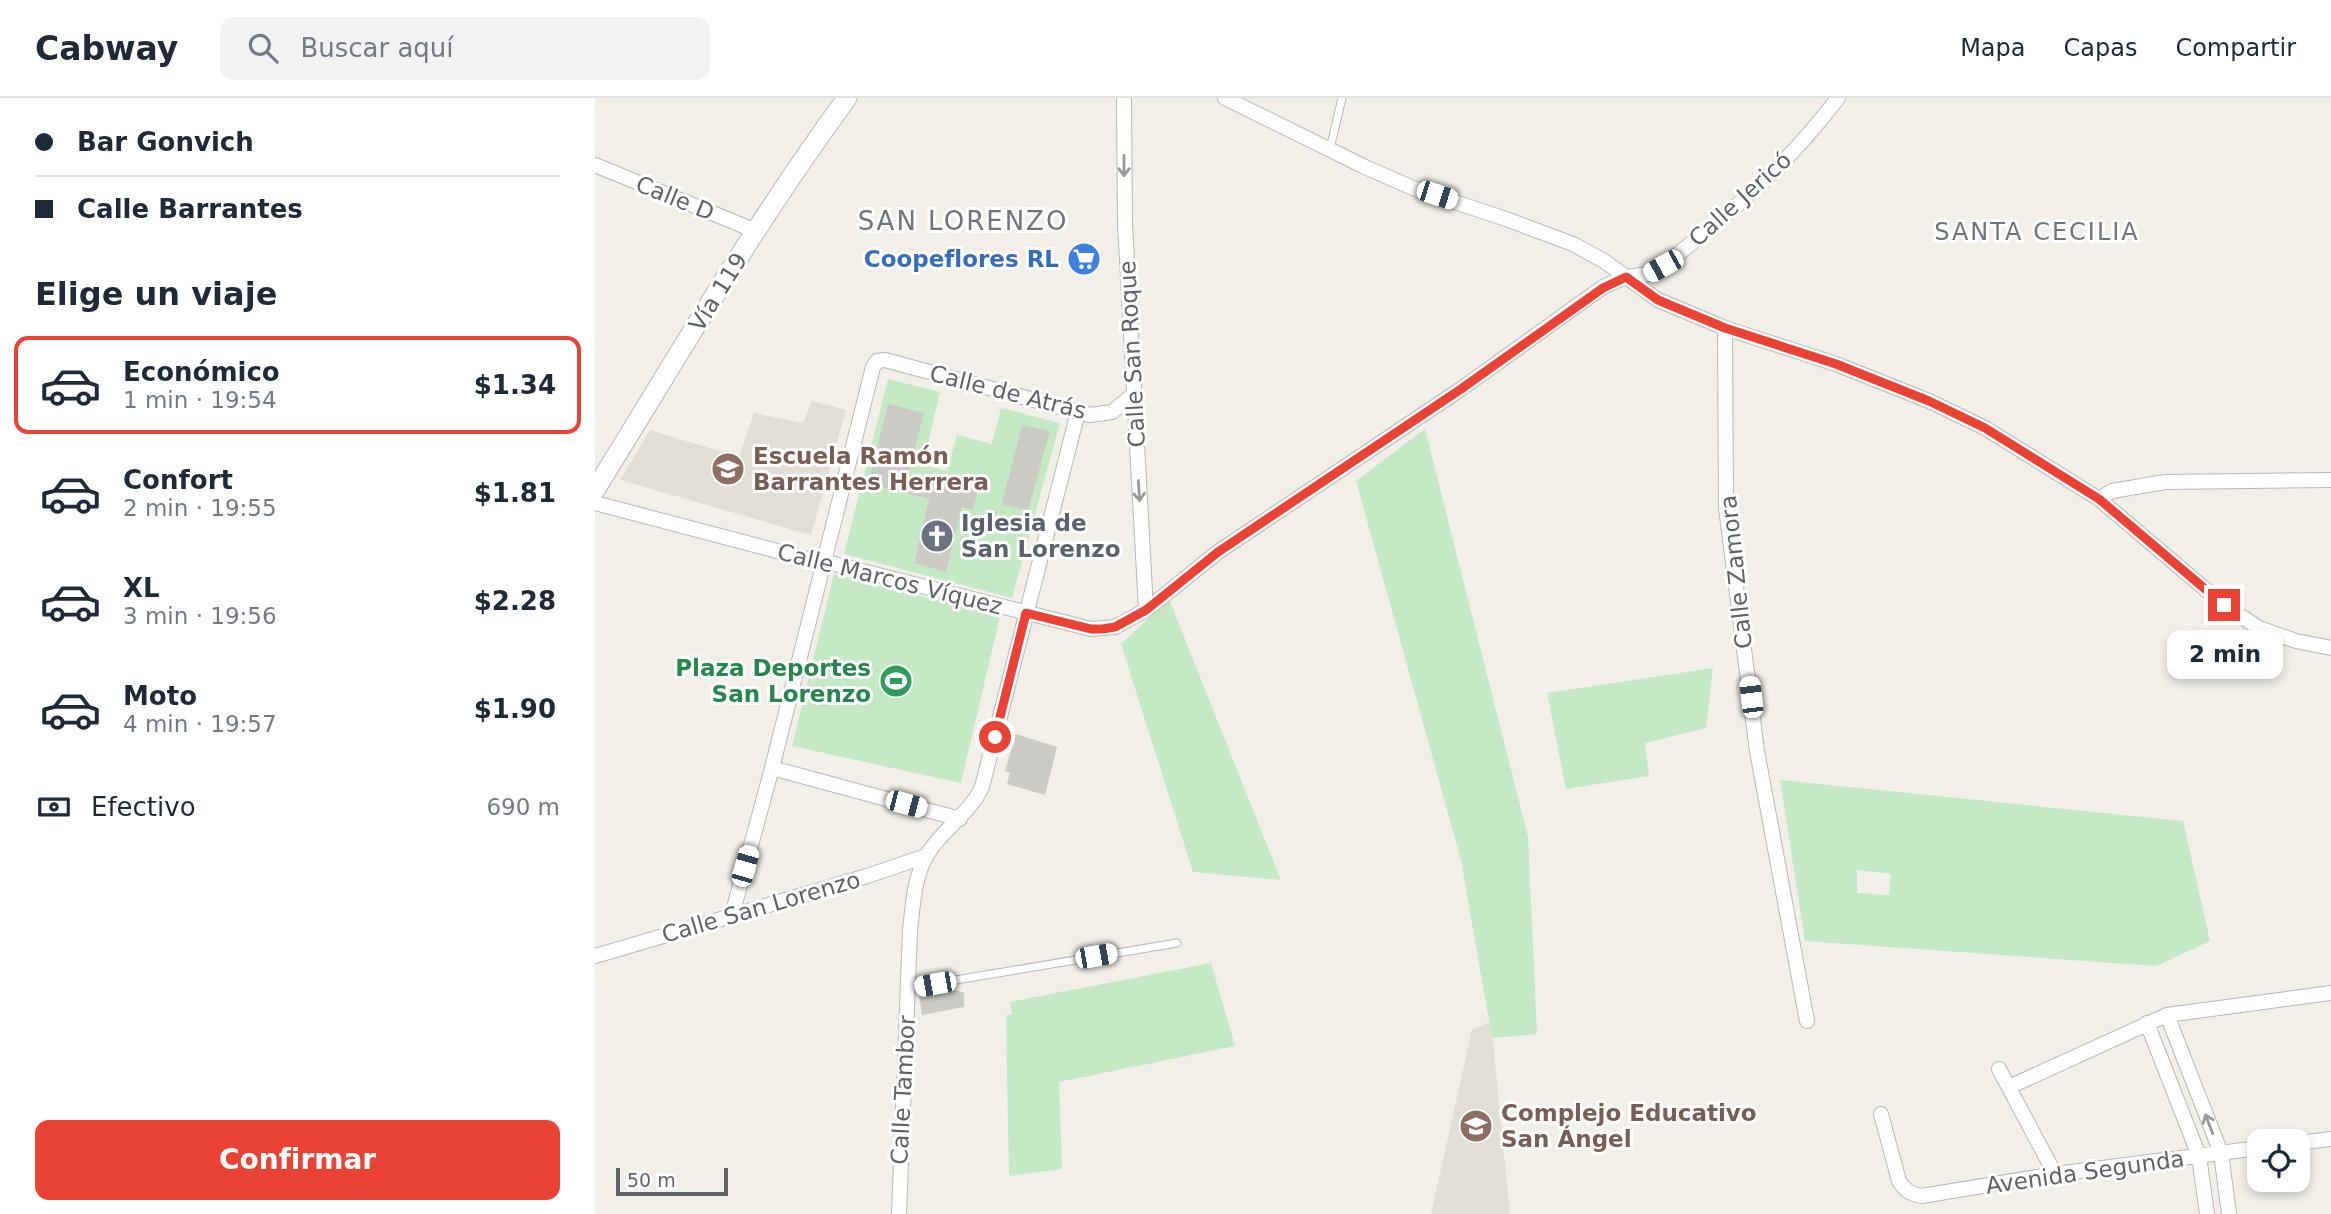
<!DOCTYPE html>
<html lang="es">
<meta charset="utf-8">
<style>
:root{--surface:#fff;--page:#f2f2f3;--text:#1f2937;--muted:#747a83;--line:#e0e1e3;--accent:#ea4335}
body{margin:0;font-family:"DejaVu Sans",sans-serif;background:var(--page);color:var(--text);height:100vh;display:flex;flex-direction:column;font-size:26px;white-space:nowrap}
*{box-sizing:border-box;margin:0}
p{font-size:23px;color:var(--muted)}
.icon{flex:none;width:38px;height:38px;fill:none;stroke:currentColor;stroke-width:2;stroke-linecap:round;stroke-linejoin:round}
.map{position:relative;flex:1;overflow:hidden}
.sheet{display:flex;flex-direction:column;background:var(--surface);width:595px}
.sheet>*{flex:none}
.guide{display:grid;align-content:center;height:154px;padding:0 35px;background:var(--surface)}
.fabs{position:absolute;left:1652px;top:1031px;display:grid;gap:14px}
.fabs a{display:grid;place-items:center;width:63px;height:63px;border-radius:14px;background:var(--surface);box-shadow:0 4px 10px #0003;font-size:35px}
.scale{position:absolute;left:21px;bottom:18px;width:112px;box-sizing:border-box;padding-left:7px;border:4px solid #5f6368;border-top:0;font-size:19px;line-height:24px;white-space:nowrap;color:#5f6368;-webkit-text-stroke:5px #fff;paint-order:stroke}
.end{position:absolute;width:32px;height:32px;margin:-16px;border:9px solid #ea4335;background:#fff;box-shadow:0 0 0 4px #fff}
.from{border-radius:50%}
.bubble{position:absolute;height:49px;border-radius:14px;background:var(--surface);box-shadow:0 4px 10px #0003;font-size:23px;font-weight:700;line-height:49px;text-align:center}
.car{position:absolute;width:21px;height:42px;margin:-21px -10px;border-radius:9px;box-shadow:0 0 5px 2px #0007;background:linear-gradient(#fff 24%,#345 0 40%,#fff 0 76%,#345 0 86%,#fff 0)}
.guide b{display:flex;align-items:center;gap:24px;height:66px;font-size:26px}
.guide b+b{border-top:2px solid var(--line)}
.guide i{width:18px;height:18px;background:var(--text)}
ul{padding:0;list-style:none}
li{display:flex;align-items:center;gap:21px;height:98px;margin:0 14px 10px;padding:0 21px;border:4px solid transparent;border-radius:14px}
li div{flex:1}
li b{display:block;font-size:26px}
li em{font-style:normal;font-weight:700}
li.selected{border-color:var(--accent)}
li>.icon{width:63px;height:63px;stroke-width:1.5}
h2{padding:0 35px;font-size:32px;line-height:84px}
.pay{display:flex;align-items:center;gap:18px;height:77px;padding:0 35px;font-size:26px}
.pay p{margin-inline-start:auto}
.cta{display:flex;gap:14px;margin-top:auto;padding:14px 35px}
.cta a{flex:1;height:80px;border-radius:14px;background:var(--accent);color:#fff;font-size:28px;font-weight:700;line-height:80px;text-align:center}
header{display:flex;align-items:center;gap:42px;box-sizing:border-box;height:98px;padding:0 35px;background:var(--surface);border-bottom:2px solid var(--line)}
header strong{font-size:33px}
nav{display:flex;gap:38px;margin-inline-start:auto;font-size:24px}
.search{width:490px;height:63px;background:var(--page);display:flex;align-items:center;gap:18px;box-sizing:border-box;padding:0 24px;border-radius:14px;color:var(--muted);font-size:26px}
main{display:flex;flex:1;min-height:0}
.map>svg:first-child{display:block}
</style>
<header>
<strong>Cabway</strong>
<div class="search"><svg class="icon" aria-label="search" viewBox="0 0 24 24"><circle cx="10" cy="10" r="6"/><path d="M15 15l6 6"/></svg>Buscar aquí</div>
<nav><a>Mapa</a><a>Capas</a><a>Compartir</a></nav>
</header>
<main>
<section class="sheet">
<div class="guide">
<b><i class="from"></i>Bar Gonvich</b>
<b><i></i>Calle Barrantes</b>
</div>
<h2>Elige un viaje</h2>
<ul>
<li class="selected"><svg class="icon" aria-label="car" viewBox="0 0 24 24"><path d="M5 17H2v-5l4-1 3-4h7l3 4 3 1v5h-3M9 17h6M6 11h13"/><circle cx="7" cy="17" r="2"/><circle cx="17" cy="17" r="2"/></svg><div><b>Económico</b><p>1 min · 19:54</p></div><em>$1.34</em></li>
<li><svg class="icon" aria-label="car" viewBox="0 0 24 24"><path d="M5 17H2v-5l4-1 3-4h7l3 4 3 1v5h-3M9 17h6M6 11h13"/><circle cx="7" cy="17" r="2"/><circle cx="17" cy="17" r="2"/></svg><div><b>Confort</b><p>2 min · 19:55</p></div><em>$1.81</em></li>
<li><svg class="icon" aria-label="car" viewBox="0 0 24 24"><path d="M5 17H2v-5l4-1 3-4h7l3 4 3 1v5h-3M9 17h6M6 11h13"/><circle cx="7" cy="17" r="2"/><circle cx="17" cy="17" r="2"/></svg><div><b>XL</b><p>3 min · 19:56</p></div><em>$2.28</em></li>
<li><svg class="icon" aria-label="car" viewBox="0 0 24 24"><path d="M5 17H2v-5l4-1 3-4h7l3 4 3 1v5h-3M9 17h6M6 11h13"/><circle cx="7" cy="17" r="2"/><circle cx="17" cy="17" r="2"/></svg><div><b>Moto</b><p>4 min · 19:57</p></div><em>$1.90</em></li>
</ul>
<div class="pay"><svg class="icon" aria-label="cash" viewBox="0 0 24 24"><path d="M3 7h18v10H3z"/><circle cx="12" cy="12" r="2"/></svg>Efectivo<p>690 m</p></div>
<div class="cta"><a>Confirmar</a></div>
</section>
<div class="map">
<svg width="1736" height="1116" viewBox="0 0 1736 1116">
<rect width="100%" height="100%" fill="#f1efe8"/>
<path fill="#e1ded6" d="M 217,303 L 251,312 L 216,437 L 25,382 L 55,332 L 144,359 L 159,315 L 208,325 Z
M 896,924 L 915,1116 L 836,1116 L 877,931 Z"/>
<path fill="#c5e8c5" fill-rule="evenodd" d="M 293,281 L 345,294 L 328,367 L 352,373 L 362,337 L 397,346 L 406,310 L 465,325 L 417,500 L 249,456 ZM 348,379 L 363,386 L 383,391 L 378,411 L 367,409 L 351,474 L 319,465 L 334,401 L 323,399 L 328,380 L 347,384 Z
M 830,331 L 933,739 L 942,936 L 897,940 L 866,762 L 761,383 Z
M 239,476 L 405,518 L 366,685 L 197,648 Z
M 574,501 L 686,782 L 598,774 L 526,546 Z
M 1118,570 L 1111,630 L 1050,645 L 1054,678 L 971,691 L 952,595 Z
M 1185,682 L 1588,723 L 1615,843 L 1561,868 L 1210,843 ZM 1262,772 L 1296,776 L 1294,797 L 1262,795 Z
M 616,865 L 640,948 L 464,984 L 467,1071 L 414,1078 L 411,918 L 417,916 L 415,904 Z"/>
<path fill="#cccac5" d="M 293,306 L 329,315 L 313,376 L 347,384 L 348,378 L 364,381 L 363,386 L 383,391 L 378,412 L 367,409 L 351,474 L 319,465 L 334,401 L 273,386 Z
M 427,327 L 455,333 L 433,412 L 407,406 Z
M 421,636 L 462,649 L 450,697 L 412,686 L 415,674 L 410,673 Z
M 355,890 L 369,895 L 369,909 L 327,917 L 324,897 Z"/>
<g fill="none" stroke-linecap="round" stroke-linejoin="round">
<defs>
<path id="lane" d="M 735,51 L 747,0
M 313,890 L 582,845"/>
<path id="street" d="M 529,0 L 530,126 L 551,512
M 630,0 L 770,69 L 818,90 L 911,121 L 978,146 L 1009,163 L 1063,202 L 1130,230 L 1241,266 L 1334,303 L 1390,330 L 1504,401 L 1629,507 L 1664,530 L 1701,543 L 1736,550
M 0,67 L 161,133
M 1130,230 L 1131,410 L 1162,653 L 1212,923
M 1504,401 L 1517,393 L 1570,384 L 1736,382
M 0,405 L 216,462 L 228,463 L 496,531 L 520,529 L 551,512 L 623,454 L 866,291 L 1008,189 L 1031,179 L 1054,176 L 1068,168 C 1135,115 1191,69 1243,0
M 177,670 L 365,721
M 137,817 L 177,670 L 278,269 L 282,263 L 290,262 L 495,317 L 517,314 L 538,297
M 0,858 L 272,778 L 331,758
M 1572,917 L 1626,1055 L 1634,1116
M 1552,925 L 1604,1058 L 1612,1116
M 1404,971 L 1460,1076
M 1414,989 L 1572,917 L 1736,895
M 1286,1016 L 1304,1083 C 1310,1093 1316,1096 1327,1098 L 1460,1076 L 1664,1050
M 1703,1045 L 1736,1041
M 304,1116 L 315,832 C 318,807 319,779 332,757 C 347,731 374,717 387,689 L 483,314"/>
<path id="secondary" d="M 0,392 C 82,260 160,125 252,0"/>
</defs>
<use href="#lane" stroke="#b5b8bc" stroke-width="9"/>
<use href="#street" stroke="#b5b8bc" stroke-width="16"/>
<use href="#secondary" stroke="#b6babf" stroke-width="21"/>
<use href="#lane" stroke="#fff" stroke-width="7"/>
<use href="#street" stroke="#fff" stroke-width="14"/>
<use href="#secondary" stroke="#fff" stroke-width="19"/>
</g>
<defs><path id="oneway-shaft" d="M-6 0H5M1.5-3L5.5 0L1.5 3" fill="none" stroke-width="1.6" stroke-linecap="round" stroke-linejoin="round" transform="scale(1.75)"/></defs>
<g stroke="#979a9d">
<use href="#oneway-shaft" transform="translate(529 68) rotate(90)"/>
<use href="#oneway-shaft" transform="translate(544 393) rotate(86)"/>
<use href="#oneway-shaft" transform="translate(1614 1026) rotate(-111)"/>
</g>
<g fill="none" stroke-linecap="round" stroke-linejoin="round">
<path stroke="#ea4335" stroke-width="9" d="M 400,639 L 431,515 L 496,531 L 507,531 L 520,529 L 551,512 L 623,454 L 866,291 L 1008,190 L 1031,179 L 1063,202 L 1130,230 L 1241,266 L 1334,303 L 1390,330 L 1504,401 L 1629,507"/>
</g>
<defs>
<symbol id="supermarket-disc" viewBox="-11 -11 22 22"><circle r="9.5" fill="#3f7fe0" stroke="#fff"/><path d="M-6-5.5h2.5l.6 2H6L4.5 2H-2.5L-4.4-4H-6ZM-1.5 3.2a1.3 1.3 0 1 0 .1 0ZM3 3.2a1.3 1.3 0 1 0 .1 0Z" fill="#fff"/></symbol>
<symbol id="school-disc" viewBox="-11 -11 22 22"><circle r="9.5" fill="#8d6e63" stroke="#fff"/><path d="M0-5L7-2L0 1L-7-2ZM-4 1L0 2.5L4 1V4Q0 6-4 4Z" fill="#fff"/></symbol>
<symbol id="church-disc" viewBox="-11 -11 22 22"><circle r="9.5" fill="#6b7280" stroke="#fff"/><path d="M-1.2-6h2.4v3.5h3.3v2.4h-3.3V6h-2.4V-.1h-3.3v-2.4h3.3Z" fill="#fff"/></symbol>
<symbol id="stadium-disc" viewBox="-11 -11 22 22"><circle r="9.5" fill="#2e9e5b" stroke="#fff"/><path d="M0-5a6.5 5 0 1 0 0 10a6.5 5 0 1 0 0-10ZM-3.5-1.8h7v3.6h-7Z" fill="#fff"/></symbol>
</defs>
<g fill-rule="evenodd">
<use href="#supermarket-disc" x="470" y="142" width="38" height="38"/>
<use href="#school-disc" x="114" y="352" width="38" height="38"/>
<use href="#church-disc" x="323" y="419" width="38" height="38"/>
<use href="#stadium-disc" x="282" y="564" width="38" height="38"/>
<use href="#school-disc" x="862" y="1009" width="38" height="38"/>
</g>
<g text-anchor="middle" stroke-width="6" stroke-linejoin="round" paint-order="stroke">
<g font-size="23" fill="#5f6368" stroke="#fff">
<text transform="translate(80 100) rotate(22)" y="8">Calle D</text>
<text transform="translate(1145 101) rotate(-42)" y="8">Calle Jericó</text>
<text transform="translate(123 194) rotate(-58)" y="8">Vía 119</text>
<text transform="translate(537 256) rotate(-93)" y="8">Calle San Roque</text>
<text transform="translate(413 294) rotate(14)" y="8">Calle de Atrás</text>
<text transform="translate(1141 474) rotate(-96)" y="8">Calle Zamora</text>
<text transform="translate(295 481) rotate(14)" y="8">Calle Marcos Víquez</text>
<text transform="translate(166 809) rotate(-16)" y="8">Calle San Lorenzo</text>
<text transform="translate(308 992) rotate(-87)" y="8">Calle Tambor</text>
<text transform="translate(1490 1074) rotate(-8)" y="8">Avenida Segunda</text>
</g>
<g font-size="23" font-weight="bold" fill="#366cbe" stroke="#fff" text-anchor="end">
<text x="464" y="169">Coopeflores RL</text>
</g>
<g font-size="23" font-weight="bold" fill="#785e54" stroke="#fff" text-anchor="start">
<text x="158" y="366">Escuela Ramón<tspan x="158" dy="26">Barrantes Herrera</tspan></text>
<text x="906" y="1023">Complejo Educativo<tspan x="906" dy="26">San Ángel</tspan></text>
</g>
<g font-size="23" font-weight="bold" fill="#5b616d" stroke="#fff" text-anchor="start">
<text x="366" y="433">Iglesia de<tspan x="366" dy="26">San Lorenzo</tspan></text>
</g>
<g font-size="23" font-weight="bold" fill="#27864d" stroke="#fff" text-anchor="end">
<text x="276" y="578">Plaza Deportes<tspan x="276" dy="26">San Lorenzo</tspan></text>
</g>
<g font-size="24" letter-spacing="2" fill="#70757a" stroke="#fff">
<text x="1442" y="142">SANTA CECILIA</text>
</g>
<g font-size="26" letter-spacing="2" fill="#70757a" stroke="#fff">
<text x="368" y="132">SAN LORENZO</text>
</g>
</g>
</svg>
<div class="fabs">
<a><svg class="icon" aria-label="locate" viewBox="0 0 24 24"><circle cx="12" cy="12" r="6"/><path d="M12 2v4M12 18v4M2 12h4M18 12h4"/></svg></a>
</div>
<div class="scale">50 m</div>
<i class="end from" style="left:400px;top:639px"></i>
<i class="end" style="left:1629px;top:507px"></i>
<div class="bubble" style="left:1572px;top:532px;width:116px">2 min</div>
<i class="car" style="left:842px;top:97px;rotate:108deg"></i>
<i class="car" style="left:1068px;top:168px;rotate:241deg"></i>
<i class="car" style="left:1156px;top:599px;rotate:353deg"></i>
<i class="car" style="left:311px;top:706px;rotate:105deg"></i>
<i class="car" style="left:150px;top:768px;rotate:16deg"></i>
<i class="car" style="left:501px;top:858px;rotate:80deg"></i>
<i class="car" style="left:340px;top:886px;rotate:260deg"></i>
</div>
</main>
